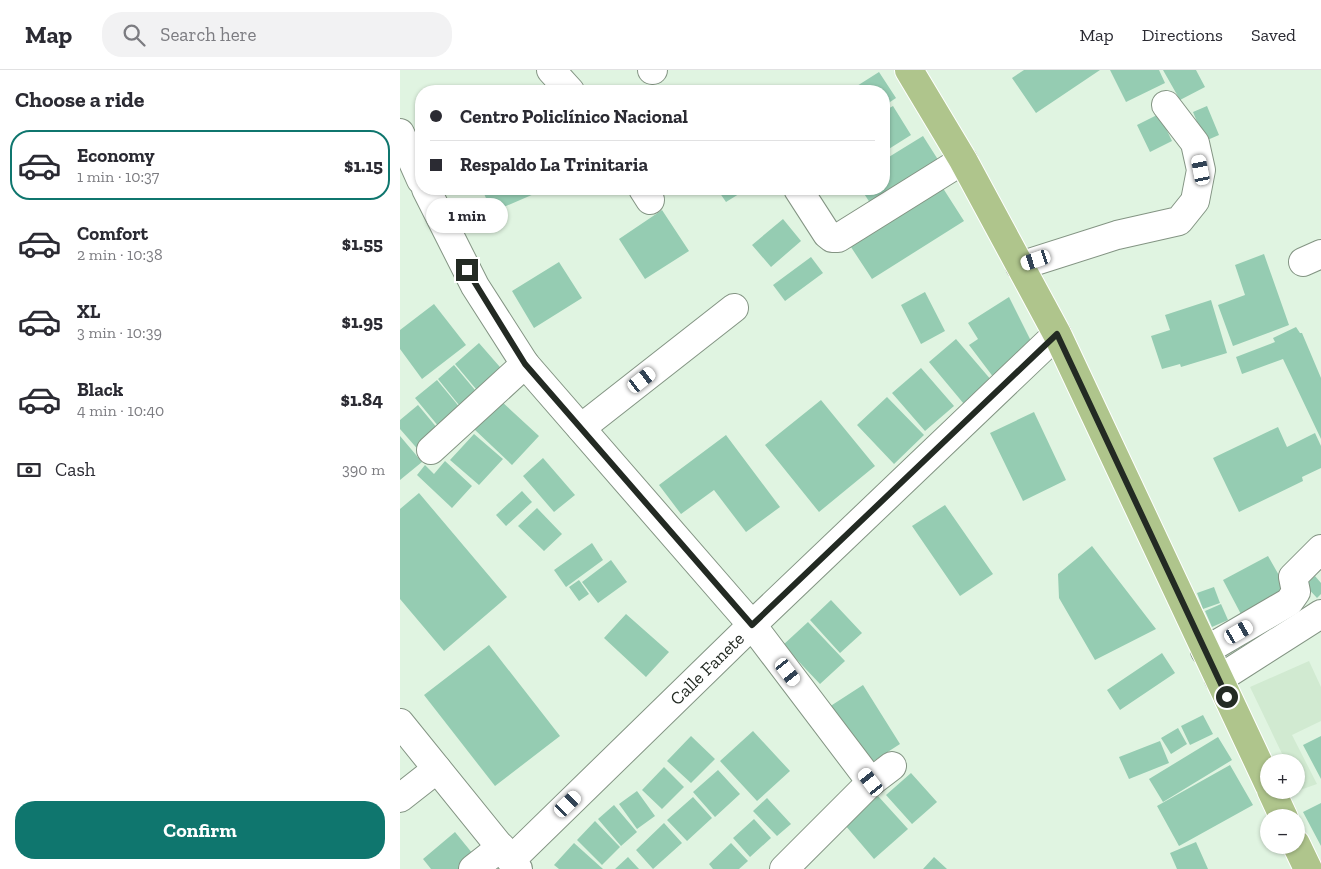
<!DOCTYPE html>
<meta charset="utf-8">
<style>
:root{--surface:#fff;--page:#f2f2f3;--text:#2b2b33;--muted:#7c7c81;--line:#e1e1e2;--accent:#0f766e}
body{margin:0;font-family:"Zilla Slab",serif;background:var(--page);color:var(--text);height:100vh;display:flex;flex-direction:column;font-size:19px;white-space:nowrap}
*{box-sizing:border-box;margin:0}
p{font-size:16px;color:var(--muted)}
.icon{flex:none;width:28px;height:28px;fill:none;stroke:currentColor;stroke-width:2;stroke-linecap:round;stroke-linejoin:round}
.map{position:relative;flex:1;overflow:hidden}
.details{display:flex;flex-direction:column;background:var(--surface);width:400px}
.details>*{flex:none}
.banner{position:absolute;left:15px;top:15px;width:475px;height:110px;border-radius:20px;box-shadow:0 1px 4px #0004;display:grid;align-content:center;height:110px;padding:0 15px;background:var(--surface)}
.buttons{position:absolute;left:860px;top:684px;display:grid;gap:10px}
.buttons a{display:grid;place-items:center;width:45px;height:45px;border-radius:50%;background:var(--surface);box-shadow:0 1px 4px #0004;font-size:25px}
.end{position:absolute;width:22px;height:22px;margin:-11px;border:6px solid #232a23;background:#fff;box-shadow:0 0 0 2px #fff}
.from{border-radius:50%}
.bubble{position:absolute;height:35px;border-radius:18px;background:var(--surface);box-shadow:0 1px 4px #0004;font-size:16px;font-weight:700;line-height:35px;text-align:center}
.car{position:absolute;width:15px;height:30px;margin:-15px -8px;border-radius:6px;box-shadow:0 0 4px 1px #0007;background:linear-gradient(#fff 24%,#345 0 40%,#fff 0 76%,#345 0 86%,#fff 0)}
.banner b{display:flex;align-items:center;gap:18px;height:48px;font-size:19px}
.banner b+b{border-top:1px solid var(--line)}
.banner i{width:12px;height:12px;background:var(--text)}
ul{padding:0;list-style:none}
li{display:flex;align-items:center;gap:15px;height:70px;margin:0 10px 8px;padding:0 5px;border:2px solid transparent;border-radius:20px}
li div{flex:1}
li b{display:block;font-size:19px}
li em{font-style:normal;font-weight:700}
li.on{border-color:var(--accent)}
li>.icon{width:45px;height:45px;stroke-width:1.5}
h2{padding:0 15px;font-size:22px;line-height:60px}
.pay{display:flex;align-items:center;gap:12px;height:55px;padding:0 15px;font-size:19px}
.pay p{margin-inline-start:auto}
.button{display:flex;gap:10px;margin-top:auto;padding:10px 15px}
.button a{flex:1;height:58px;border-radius:20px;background:var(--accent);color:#fff;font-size:20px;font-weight:700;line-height:58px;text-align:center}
header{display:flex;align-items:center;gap:30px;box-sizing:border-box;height:70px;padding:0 25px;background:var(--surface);border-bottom:1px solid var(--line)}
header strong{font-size:24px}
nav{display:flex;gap:28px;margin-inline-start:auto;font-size:18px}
.search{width:350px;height:45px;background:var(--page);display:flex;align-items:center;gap:12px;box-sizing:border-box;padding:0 18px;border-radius:20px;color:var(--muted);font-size:19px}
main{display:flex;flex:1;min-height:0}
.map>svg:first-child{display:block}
</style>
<header>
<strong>Map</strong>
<div class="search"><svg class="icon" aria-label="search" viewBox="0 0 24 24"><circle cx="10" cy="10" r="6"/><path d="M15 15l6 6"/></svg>Search here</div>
<nav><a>Map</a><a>Directions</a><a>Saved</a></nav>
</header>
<main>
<section class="details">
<h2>Choose a ride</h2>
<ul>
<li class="on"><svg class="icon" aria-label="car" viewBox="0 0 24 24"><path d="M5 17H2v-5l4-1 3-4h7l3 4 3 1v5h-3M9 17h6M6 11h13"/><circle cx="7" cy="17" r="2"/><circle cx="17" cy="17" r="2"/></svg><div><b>Economy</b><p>1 min · 10:37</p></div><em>$1.15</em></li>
<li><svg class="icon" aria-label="car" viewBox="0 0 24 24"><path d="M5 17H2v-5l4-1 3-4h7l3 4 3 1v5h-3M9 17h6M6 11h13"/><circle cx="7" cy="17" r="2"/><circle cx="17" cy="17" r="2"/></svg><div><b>Comfort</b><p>2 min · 10:38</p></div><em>$1.55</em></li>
<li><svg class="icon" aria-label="car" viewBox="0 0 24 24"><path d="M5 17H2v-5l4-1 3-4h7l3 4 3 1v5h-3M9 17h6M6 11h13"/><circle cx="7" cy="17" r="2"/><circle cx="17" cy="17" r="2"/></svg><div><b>XL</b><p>3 min · 10:39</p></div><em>$1.95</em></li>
<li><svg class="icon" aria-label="car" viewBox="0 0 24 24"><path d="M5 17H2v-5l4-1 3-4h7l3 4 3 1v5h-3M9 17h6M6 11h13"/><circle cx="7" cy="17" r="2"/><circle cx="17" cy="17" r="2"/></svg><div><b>Black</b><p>4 min · 10:40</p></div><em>$1.84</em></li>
</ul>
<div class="pay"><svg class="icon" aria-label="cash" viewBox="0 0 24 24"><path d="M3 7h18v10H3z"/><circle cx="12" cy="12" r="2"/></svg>Cash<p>390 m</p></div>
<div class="button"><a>Confirm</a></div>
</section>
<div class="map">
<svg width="921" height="799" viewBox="0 0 921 799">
<rect width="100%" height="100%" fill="#e0f4e1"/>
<path fill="#d1ead1" d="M 909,591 L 921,617 L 921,651 L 892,665 L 917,714 L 900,720 L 896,713 L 896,692 L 886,692 L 850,617 Z"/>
<path fill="#95ccb2" d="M 624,0 L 700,0 L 636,43 L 612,8 Z
M 710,0 L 759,0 L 765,13 L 726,32 Z
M 763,0 L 796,0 L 805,17 L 780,30 Z
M 479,2 L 496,28 L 484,36 L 484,21 L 449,21 Z
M 493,36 L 511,65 L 484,82 L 484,41 Z
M 807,36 L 819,65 L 805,71 L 793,42 Z
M 759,44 L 772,71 L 750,82 L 737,55 Z
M 523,66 L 542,96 L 474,139 L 461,119 L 484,119 L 484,90 Z
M 539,112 L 564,151 L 472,209 L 447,171 Z
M 82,119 L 132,119 L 134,124 L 92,142 Z
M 317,119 L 347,119 L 326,132 Z
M 262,140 L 289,181 L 245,209 L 219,169 Z
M 383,149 L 401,171 L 371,197 L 352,175 Z
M 864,184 L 889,255 L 833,276 L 818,235 L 845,225 L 835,195 Z
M 411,187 L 423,203 L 385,231 L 373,215 Z
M 159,192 L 182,228 L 134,258 L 112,221 Z
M 525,222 L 545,261 L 521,274 L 501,235 Z
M 609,227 L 633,275 L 594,308 L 569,275 L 578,269 L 568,253 Z
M 811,230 L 827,283 L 781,297 L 780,294 L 762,299 L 751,266 L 770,260 L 765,245 Z
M 34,234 L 66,275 L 22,309 L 0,279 L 0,260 Z
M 896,257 L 900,263 L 902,263 L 921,308 L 921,369 L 883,289 L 842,304 L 836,287 L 875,272 L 873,268 Z
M 556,269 L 592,311 L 564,334 L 529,292 Z
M 79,273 L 106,304 L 81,325 L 55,294 Z
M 54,295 L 80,326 L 63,340 L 38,309 Z
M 521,298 L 554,336 L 525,361 L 492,323 Z
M 37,310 L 66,345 L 44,363 L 15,328 Z
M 487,327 L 524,365 L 494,394 L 457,355 Z
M 421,330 L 475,396 L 419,442 L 365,375 Z
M 101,331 L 139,366 L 112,395 L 74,359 Z
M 18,335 L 43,365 L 21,383 L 0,359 L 0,350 Z
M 634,342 L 666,410 L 623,431 L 590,363 Z
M 878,357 L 887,377 L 915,363 L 921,376 L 921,398 L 902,407 L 903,411 L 839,442 L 813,388 Z
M 74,364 L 103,389 L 79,415 L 50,390 Z
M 326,365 L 380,437 L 346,462 L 314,420 L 281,444 L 259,415 Z
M 0,366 L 22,392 L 0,410 Z
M 143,388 L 175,425 L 154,442 L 123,406 Z
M 45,391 L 72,416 L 52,438 L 17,405 L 25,395 L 34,404 Z
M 122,421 L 132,432 L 106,456 L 96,445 Z
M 19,423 L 107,527 L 44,581 L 0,529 L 0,439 Z
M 545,435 L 593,504 L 560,526 L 512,456 Z
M 137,438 L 162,464 L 144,481 L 118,456 Z
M 192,473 L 203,490 L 166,517 L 154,500 Z
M 692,476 L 756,559 L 695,590 L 659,528 L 658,504 Z
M 868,486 L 889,523 L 843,548 L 823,510 Z
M 211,490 L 227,512 L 198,533 L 182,512 Z
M 915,506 L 921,513 L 921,524 L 917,528 L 905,515 Z
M 179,510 L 189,524 L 179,531 L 169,517 Z
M 814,517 L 820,533 L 803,539 L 797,523 Z
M 431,530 L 462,563 L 440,583 L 410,550 Z
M 821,534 L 828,550 L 812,557 L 805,541 Z
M 226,544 L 269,582 L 246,607 L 204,568 Z
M 408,552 L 445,591 L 420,614 L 383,575 Z
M 89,575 L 160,666 L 95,716 L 24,625 Z
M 762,583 L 775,603 L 720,640 L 707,620 Z
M 463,615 L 500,674 L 466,696 L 429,637 Z
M 803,645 L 813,664 L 790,675 L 781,656 Z
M 778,658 L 787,674 L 771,684 L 761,668 Z
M 353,661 L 390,701 L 357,731 L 320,691 Z
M 291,666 L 315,689 L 291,713 L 267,691 Z
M 921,666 L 921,709 L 903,675 Z
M 818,667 L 832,690 L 763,732 L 749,709 Z
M 760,671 L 769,693 L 729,709 L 719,687 Z
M 830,695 L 853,735 L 779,776 L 757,736 Z
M 264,697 L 284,717 L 262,739 L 242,720 Z
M 318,700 L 340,724 L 315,747 L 293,722 Z
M 511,703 L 537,732 L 512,754 L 486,725 Z
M 237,721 L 255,746 L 237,759 L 219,734 Z
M 478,726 L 508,759 L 474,789 L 445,755 Z
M 293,727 L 312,748 L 287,771 L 267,750 Z
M 367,728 L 391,754 L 377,766 L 353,741 Z
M 921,733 L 921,776 L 903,742 Z
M 214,735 L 237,762 L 221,776 L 198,749 Z
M 354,749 L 371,768 L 350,787 L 333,768 Z
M 195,751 L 220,777 L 202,795 L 177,770 Z
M 264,753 L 282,773 L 253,799 L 236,780 Z
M 55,762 L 77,789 L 66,799 L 31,799 L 23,789 Z
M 796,772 L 808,799 L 777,799 L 770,783 Z
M 174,773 L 203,799 L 159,799 L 154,795 Z
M 331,773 L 348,791 L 339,799 L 313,799 L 309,794 Z
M 228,787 L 239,799 L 215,799 Z
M 534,787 L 547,799 L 523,799 Z"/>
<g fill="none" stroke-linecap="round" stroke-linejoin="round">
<defs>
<g id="minor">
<path d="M 151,0 L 170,21"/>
<path d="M 252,0 L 253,0"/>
<path d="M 0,63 L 21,110"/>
<path d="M 26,119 L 75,216 L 125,294 L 352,555 L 471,712"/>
<path d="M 243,119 L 250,130"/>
<path d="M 398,119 L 427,164 L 432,168 L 438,168 L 563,90"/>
<path d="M 903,192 L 921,184"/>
<path d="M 620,196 L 717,165 L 779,151 L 795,131 L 801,100 L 795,73 L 766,35"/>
<path d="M 181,358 L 334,238"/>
<path d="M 31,380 L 125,294"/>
<path d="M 805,581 L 889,532 L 896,522 L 893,507 L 921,479"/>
<path d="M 819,609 L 921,544"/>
<path d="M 0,653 L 118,799"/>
<path d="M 0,728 L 37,699"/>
<path id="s1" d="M 111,790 L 352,555 L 657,264"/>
<path d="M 73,799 L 101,777"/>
<path d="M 384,799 L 471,712 L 492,696"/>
</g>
<path id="major" d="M 509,0 L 563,90 L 657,264 L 869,715
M 871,720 L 884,748
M 896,774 L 908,799"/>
</defs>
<use href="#minor" stroke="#839483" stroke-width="30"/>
<use href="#major" stroke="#fff" stroke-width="30"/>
<use href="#minor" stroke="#fff" stroke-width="28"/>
<use href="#major" stroke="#afc58c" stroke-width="28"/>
</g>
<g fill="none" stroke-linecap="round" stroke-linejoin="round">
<path stroke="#232a23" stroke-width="6" d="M 67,200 L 125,294 L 352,555 L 657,264 L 827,627"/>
</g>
<g text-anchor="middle" stroke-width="4" stroke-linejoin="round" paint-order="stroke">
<g font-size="18" fill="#232a23" stroke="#fff">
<text dy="6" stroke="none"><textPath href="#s1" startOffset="274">Calle Fanete</textPath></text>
</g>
</g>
</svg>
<div class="buttons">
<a>+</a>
<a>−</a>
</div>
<i class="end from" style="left:827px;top:627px"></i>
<i class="end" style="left:67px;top:200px"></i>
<div class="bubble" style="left:26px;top:128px;width:82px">1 min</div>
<i class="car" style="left:801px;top:100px;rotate:349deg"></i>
<i class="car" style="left:636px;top:190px;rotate:252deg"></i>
<i class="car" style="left:242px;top:310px;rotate:52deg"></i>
<i class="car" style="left:839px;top:562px;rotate:60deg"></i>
<i class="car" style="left:388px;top:602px;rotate:143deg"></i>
<i class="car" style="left:471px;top:712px;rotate:323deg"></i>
<i class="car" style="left:168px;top:734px;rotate:46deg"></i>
<div class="banner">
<b><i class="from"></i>Centro Policlínico Nacional</b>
<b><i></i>Respaldo La Trinitaria</b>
</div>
</div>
</main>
